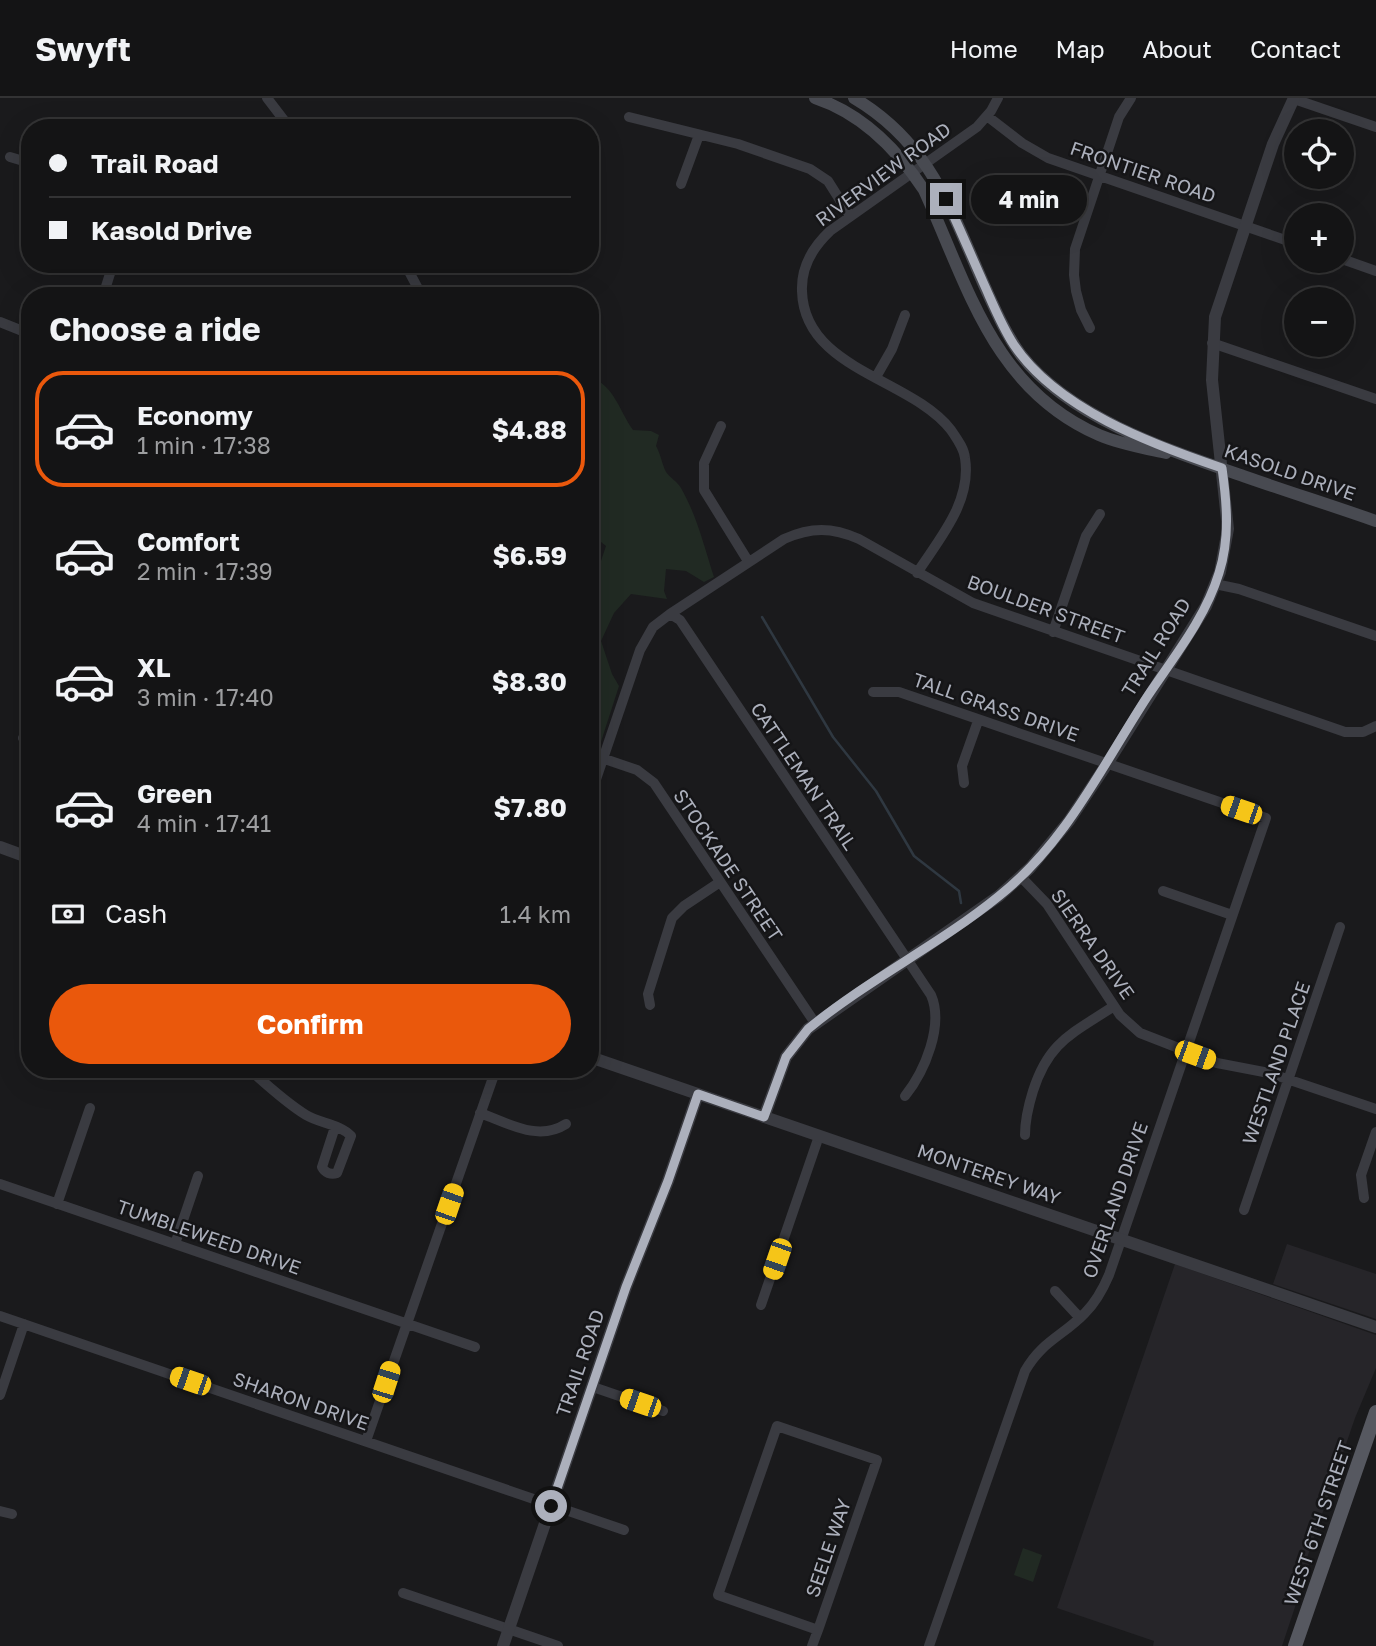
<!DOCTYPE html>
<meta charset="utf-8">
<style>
:root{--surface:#141415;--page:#1d1d1e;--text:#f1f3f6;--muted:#9d9ea0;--line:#333334;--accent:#ea580c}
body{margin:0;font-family:"Golos Text",sans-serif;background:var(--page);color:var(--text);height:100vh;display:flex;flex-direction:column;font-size:26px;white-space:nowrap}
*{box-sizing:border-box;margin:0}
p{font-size:23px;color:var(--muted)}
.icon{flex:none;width:38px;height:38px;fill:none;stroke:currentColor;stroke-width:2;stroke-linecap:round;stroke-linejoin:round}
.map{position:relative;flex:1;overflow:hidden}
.drawer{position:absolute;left:21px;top:189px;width:578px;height:791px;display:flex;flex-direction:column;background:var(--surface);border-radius:28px;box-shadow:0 7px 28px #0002,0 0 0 2px var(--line)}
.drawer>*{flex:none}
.hud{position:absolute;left:21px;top:21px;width:578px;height:154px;border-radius:28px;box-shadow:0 7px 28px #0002,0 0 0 2px var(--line);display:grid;align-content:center;height:154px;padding:0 28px;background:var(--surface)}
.tools{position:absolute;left:1284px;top:21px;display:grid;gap:14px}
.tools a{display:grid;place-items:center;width:70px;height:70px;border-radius:50%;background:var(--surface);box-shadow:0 7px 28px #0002,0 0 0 2px var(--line);font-size:35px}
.end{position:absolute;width:32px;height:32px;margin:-16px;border:9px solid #acb0bc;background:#111;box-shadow:0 0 0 4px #111}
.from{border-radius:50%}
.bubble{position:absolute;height:49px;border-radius:24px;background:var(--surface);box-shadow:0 7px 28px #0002,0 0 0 2px var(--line);font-size:23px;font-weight:700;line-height:49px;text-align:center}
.car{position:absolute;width:21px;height:42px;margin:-21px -10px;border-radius:9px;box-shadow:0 0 5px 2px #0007;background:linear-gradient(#f5c518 24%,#345 0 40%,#f5c518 0 76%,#345 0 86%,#f5c518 0)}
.hud b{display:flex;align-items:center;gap:24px;height:66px;font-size:26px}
.hud b+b{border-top:2px solid var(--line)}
.hud i{width:18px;height:18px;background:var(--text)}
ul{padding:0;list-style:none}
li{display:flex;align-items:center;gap:21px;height:116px;margin:0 14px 10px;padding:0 14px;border:4px solid transparent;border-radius:28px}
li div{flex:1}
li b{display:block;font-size:26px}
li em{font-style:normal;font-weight:700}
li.on{border-color:var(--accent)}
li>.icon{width:63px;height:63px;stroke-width:1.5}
h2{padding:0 28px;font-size:32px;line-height:84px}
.pay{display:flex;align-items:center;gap:18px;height:77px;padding:0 28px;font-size:26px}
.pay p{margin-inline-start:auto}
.button{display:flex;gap:14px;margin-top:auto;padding:14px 28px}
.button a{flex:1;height:80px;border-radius:42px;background:var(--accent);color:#fff;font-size:28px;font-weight:700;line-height:80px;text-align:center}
header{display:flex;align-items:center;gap:42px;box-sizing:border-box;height:98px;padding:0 35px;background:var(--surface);border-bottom:2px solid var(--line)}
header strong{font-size:33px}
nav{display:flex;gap:38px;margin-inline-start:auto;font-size:24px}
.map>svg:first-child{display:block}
</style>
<header>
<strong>Swyft</strong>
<nav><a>Home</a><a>Map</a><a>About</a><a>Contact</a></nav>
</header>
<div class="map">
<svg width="1376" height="1548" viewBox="0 0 1376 1548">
<rect width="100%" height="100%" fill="#1a1a1c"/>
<path fill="#262529" d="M 1287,1146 L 1376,1176 L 1376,1221 L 1273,1186 Z
M 1175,1166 L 1376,1237 L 1376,1270 L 1355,1320 L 1307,1460 L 1309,1467 L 1282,1548 L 1153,1548 L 1154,1543 L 1057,1510 Z"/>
<path fill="#212a23" d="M 593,280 C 615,290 620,314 633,332 L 651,333 L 659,337 L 656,348 C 661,357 662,366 666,374 C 670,380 677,383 681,390 C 697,418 704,448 714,479 L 704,484 L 686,473 L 666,471 L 664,493 L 667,501 L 631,496 L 614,515 L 601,543 L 612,576 L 619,588 L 598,653 L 590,651 L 590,496 L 606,448 L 590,435 L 590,285 Z
M 1023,1450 L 1042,1457 L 1033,1484 L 1014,1477 Z"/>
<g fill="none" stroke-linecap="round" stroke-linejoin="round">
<path stroke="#2f3841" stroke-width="2.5" d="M 762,519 L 833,639 L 876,693 L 914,758 L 959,793 L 961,805"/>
<path stroke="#3a3b41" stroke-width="10" d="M 267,0 L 290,30
M 1294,1 L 1376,29
M 987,18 L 1022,45 L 1048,60 L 1297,146
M 629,19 L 738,46 L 810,71 L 828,83 L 850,118
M 10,59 L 30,65
M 681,86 L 699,37
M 1342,161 L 1376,173
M 405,166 L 422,198
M 103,198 L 113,166
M 0,224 L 30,236
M 1090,230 L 1081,212 L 1076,193 L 1074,177 L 1075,151 L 1119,19 L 1131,0
M 1212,245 L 1376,301
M 876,279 L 892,251 L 905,217
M 721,328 L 704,365 L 704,392 L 748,463
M 917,475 C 939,441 972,404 965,360 C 964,350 957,341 951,332 C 911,280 804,272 802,193 C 801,169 813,149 830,133 L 977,29 L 991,13 L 998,0
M 1215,486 L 1239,491 L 1376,538
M 670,516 L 680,522 L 931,897 C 944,927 925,973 905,998
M 1053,534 L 1086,438 L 1100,416
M 873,594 L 899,594 L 1266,720 L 1109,1177 C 1103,1191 1096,1204 1085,1215 C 1063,1238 1042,1243 1025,1273 L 929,1548
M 23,640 L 30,640
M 590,656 L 637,672 L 654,685 L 815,925
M 964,685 L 962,668 L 978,623
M 590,699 L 640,552 L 653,529 L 670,516 L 784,441 C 811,429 832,429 859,441 L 973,505 L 1345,634 L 1363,634 L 1376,628
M 1021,779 L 1047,806 L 1120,917 L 1140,935 L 1217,965 L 1269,975 L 1376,1011
M 1163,793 L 1232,817
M 650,907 L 648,896 L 672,820 L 684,808 L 720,784
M 249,971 C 267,987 285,1004 306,1017 C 319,1025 340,1026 351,1038 L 337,1075 C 331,1077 325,1075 322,1069 L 335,1029
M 480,1015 C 508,1025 538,1044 566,1026
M 1025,1037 C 1025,1021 1028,1009 1033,993 C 1049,943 1072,936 1114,908
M 0,1086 L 475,1249
M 1364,1100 L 1361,1077 L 1376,1034
M 57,1106 L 90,1010
M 1244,1112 L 1340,829
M 175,1146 L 198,1078
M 1055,1193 L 1080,1220
M 761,1207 L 819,1038
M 0,1218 L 624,1432
M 593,1289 L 663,1313
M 0,1297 L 24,1226
M 366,1343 L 496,971
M 0,1413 L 12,1416
M 403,1495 L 558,1548
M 812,1548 L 818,1532 L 877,1362 L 777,1328 L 718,1497 L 818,1532"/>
<path stroke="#3a3b41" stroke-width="12" d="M 0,749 L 30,760
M 590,959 L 1376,1229
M 764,1019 L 786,959 L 808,931 L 999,798 L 1030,770 L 1069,723 L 1107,666 L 1206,508 L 1220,474 L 1228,431 L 1212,282 L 1215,219 L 1273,46 L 1294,0
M 503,1548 L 626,1189 L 668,1083 L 698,996"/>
<path stroke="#484a51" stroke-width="12" d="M 815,0 C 863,16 897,51 924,92 C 968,188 993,291 1099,337 C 1120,346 1143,350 1166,355
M 854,0 C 930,45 950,110 984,187 C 995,211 1005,235 1021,257 C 1071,321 1171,353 1246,379 C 1289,394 1333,408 1376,423"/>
<path stroke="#565860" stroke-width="14" d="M 1295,1548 L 1376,1314"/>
</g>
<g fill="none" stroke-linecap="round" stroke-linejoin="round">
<path stroke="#acb0bc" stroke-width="9" d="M 551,1408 L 626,1189 L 668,1083 L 698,996 L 764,1019 L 786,959 L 808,931 C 867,882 939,847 999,798 C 1066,745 1102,668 1147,599 C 1173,560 1205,521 1219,475 C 1230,440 1227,406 1222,370 C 1151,346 1057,311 1014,247 C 1001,227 993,206 983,184 C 971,157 959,129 946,101"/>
</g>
<g text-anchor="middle" stroke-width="5" stroke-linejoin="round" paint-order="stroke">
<g font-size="19" fill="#acb0bc" stroke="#151517">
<text transform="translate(1143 74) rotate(19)" y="7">FRONTIER ROAD</text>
<text transform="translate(883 76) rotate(-36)" y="7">RIVERVIEW ROAD</text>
<text transform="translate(1290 374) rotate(19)" y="7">KASOLD DRIVE</text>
<text transform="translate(1046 511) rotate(20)" y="7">BOULDER STREET</text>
<text transform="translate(1156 549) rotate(-58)" y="7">TRAIL ROAD</text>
<text transform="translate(996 609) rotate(19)" y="7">TALL GRASS DRIVE</text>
<text transform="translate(804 678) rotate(56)" y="7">CATTLEMAN TRAIL</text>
<text transform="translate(728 767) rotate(56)" y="7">STOCKADE STREET</text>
<text transform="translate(1093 846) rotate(55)" y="7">SIERRA DRIVE</text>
<text transform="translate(1276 965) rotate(-71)" y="7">WESTLAND PLACE</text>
<text transform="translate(989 1076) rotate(19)" y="7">MONTEREY WAY</text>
<text transform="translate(1115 1102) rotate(-71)" y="7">OVERLAND DRIVE</text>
<text transform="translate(209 1139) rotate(19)" y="7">TUMBLEWEED DRIVE</text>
<text transform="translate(580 1265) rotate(-71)" y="7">TRAIL ROAD</text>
<text transform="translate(301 1303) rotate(19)" y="7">SHARON DRIVE</text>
<text transform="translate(1318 1425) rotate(-71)" y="7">WEST 6TH STREET</text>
<text transform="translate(828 1450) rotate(-71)" y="7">SEELE WAY</text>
</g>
</g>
</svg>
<div class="tools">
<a><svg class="icon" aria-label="locate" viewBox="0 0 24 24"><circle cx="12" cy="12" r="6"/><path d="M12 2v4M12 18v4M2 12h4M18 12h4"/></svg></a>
<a>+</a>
<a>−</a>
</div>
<i class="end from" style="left:551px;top:1408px"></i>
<i class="end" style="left:946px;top:101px"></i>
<div class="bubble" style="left:971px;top:77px;width:116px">4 min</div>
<i class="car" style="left:1241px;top:712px;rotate:289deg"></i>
<i class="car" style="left:1195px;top:957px;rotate:110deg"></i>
<i class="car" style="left:449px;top:1106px;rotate:19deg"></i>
<i class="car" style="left:777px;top:1161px;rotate:199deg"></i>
<i class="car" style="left:190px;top:1283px;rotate:289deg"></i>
<i class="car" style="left:386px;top:1284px;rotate:18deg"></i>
<i class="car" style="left:640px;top:1305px;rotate:289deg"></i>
<div class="hud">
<b><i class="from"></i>Trail Road</b>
<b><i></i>Kasold Drive</b>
</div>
<section class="drawer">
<h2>Choose a ride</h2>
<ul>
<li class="on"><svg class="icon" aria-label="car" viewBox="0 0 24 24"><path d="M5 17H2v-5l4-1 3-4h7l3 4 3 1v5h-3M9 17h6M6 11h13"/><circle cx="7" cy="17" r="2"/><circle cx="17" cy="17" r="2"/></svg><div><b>Economy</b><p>1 min · 17:38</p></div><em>$4.88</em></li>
<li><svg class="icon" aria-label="car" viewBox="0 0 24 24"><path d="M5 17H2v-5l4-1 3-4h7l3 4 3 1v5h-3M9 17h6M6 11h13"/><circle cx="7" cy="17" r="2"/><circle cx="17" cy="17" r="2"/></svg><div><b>Comfort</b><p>2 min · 17:39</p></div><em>$6.59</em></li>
<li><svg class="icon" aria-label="car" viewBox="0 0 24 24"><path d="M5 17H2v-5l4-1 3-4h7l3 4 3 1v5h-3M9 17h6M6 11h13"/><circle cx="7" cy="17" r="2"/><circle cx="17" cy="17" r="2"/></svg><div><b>XL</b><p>3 min · 17:40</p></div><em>$8.30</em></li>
<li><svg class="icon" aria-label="car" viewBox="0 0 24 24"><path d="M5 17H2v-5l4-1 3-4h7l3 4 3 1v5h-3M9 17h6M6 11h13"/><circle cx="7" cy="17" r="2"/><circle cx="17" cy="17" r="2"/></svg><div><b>Green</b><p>4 min · 17:41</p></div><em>$7.80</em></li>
</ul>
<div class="pay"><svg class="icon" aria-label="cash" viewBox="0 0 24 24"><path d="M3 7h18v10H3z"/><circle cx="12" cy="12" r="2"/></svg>Cash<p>1.4 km</p></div>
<div class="button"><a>Confirm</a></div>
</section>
</div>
